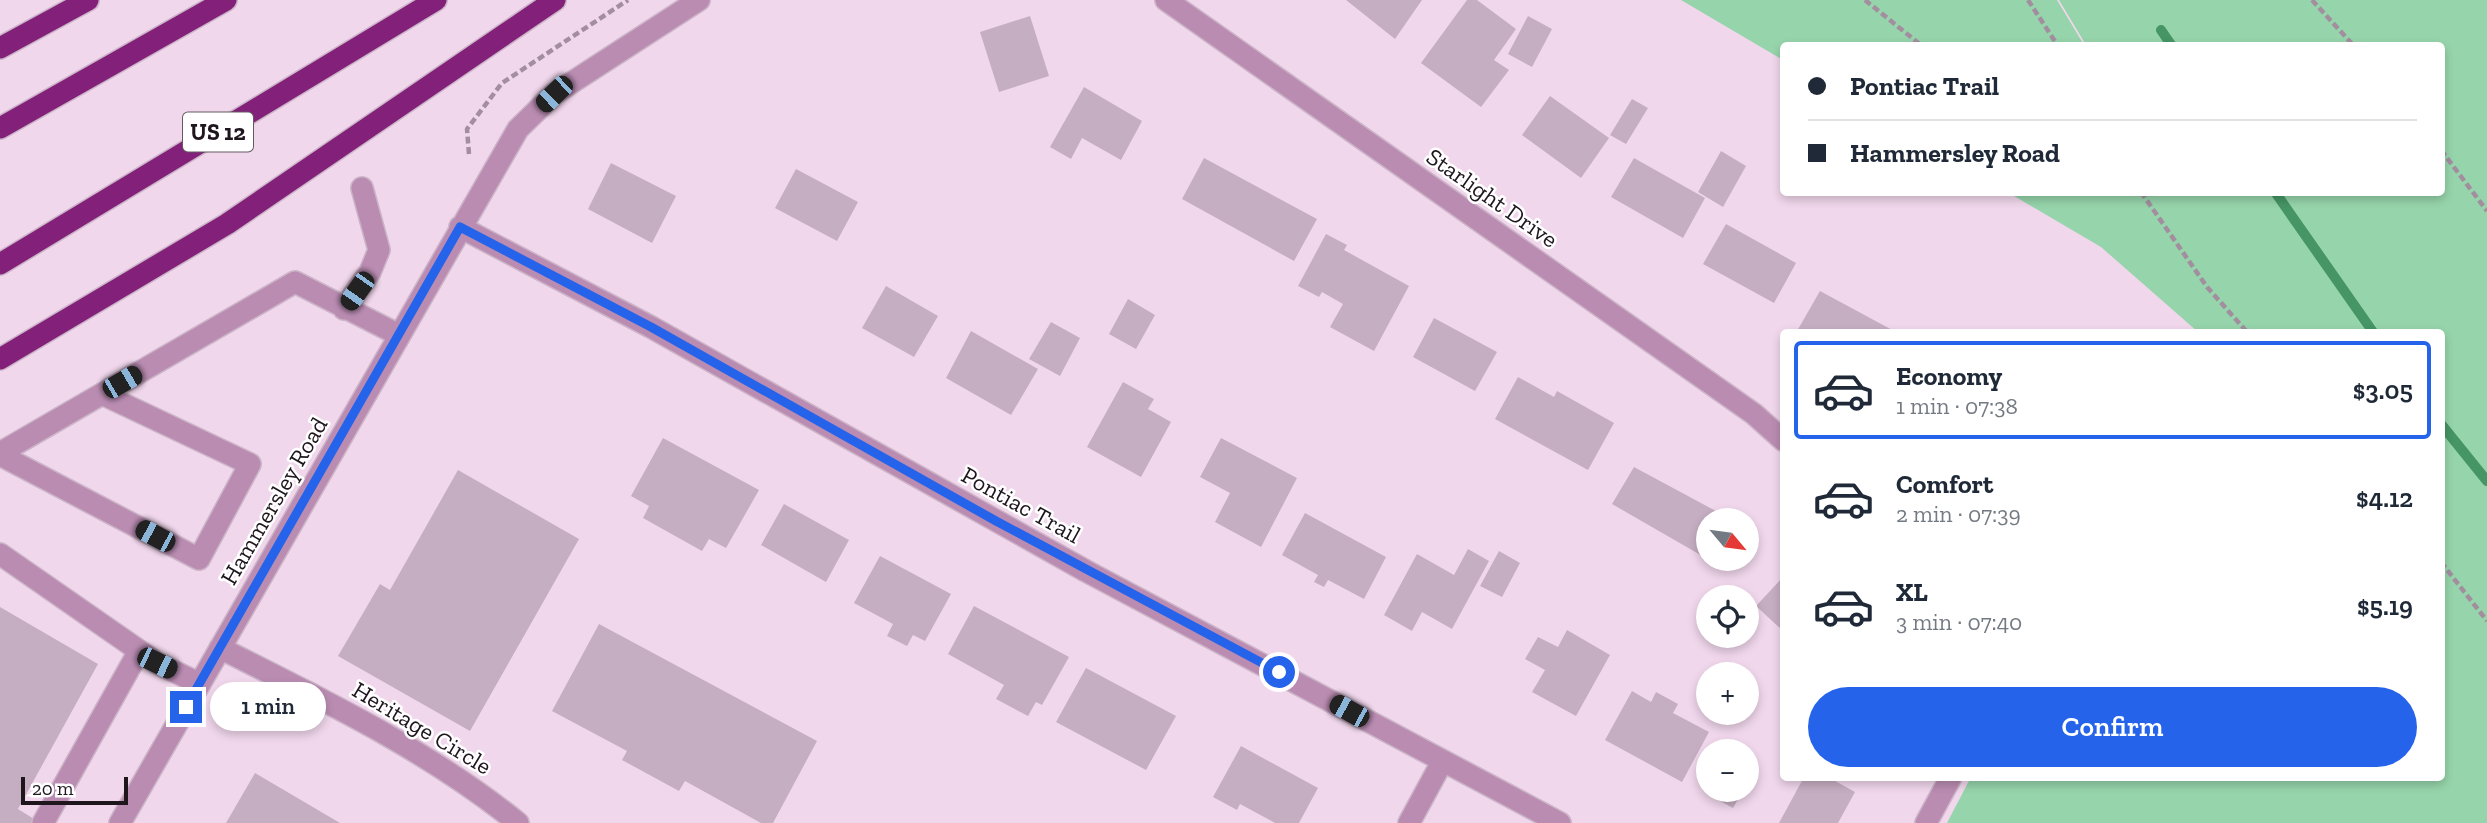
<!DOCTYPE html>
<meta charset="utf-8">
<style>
:root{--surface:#fff;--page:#f6f6f7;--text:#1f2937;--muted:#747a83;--line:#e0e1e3;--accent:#2563eb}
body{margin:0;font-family:"Zilla Slab",serif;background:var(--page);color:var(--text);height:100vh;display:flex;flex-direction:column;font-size:26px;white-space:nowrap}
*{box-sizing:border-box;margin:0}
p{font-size:23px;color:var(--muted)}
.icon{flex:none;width:38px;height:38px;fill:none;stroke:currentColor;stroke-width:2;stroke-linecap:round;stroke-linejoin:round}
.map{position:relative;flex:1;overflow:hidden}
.sheet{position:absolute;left:1780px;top:329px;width:665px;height:452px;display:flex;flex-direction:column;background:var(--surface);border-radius:7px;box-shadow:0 4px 10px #0003}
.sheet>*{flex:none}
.banner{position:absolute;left:1780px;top:42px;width:665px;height:154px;border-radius:7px;box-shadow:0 4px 10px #0003;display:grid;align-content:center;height:154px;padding:0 28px;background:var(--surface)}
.needle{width:46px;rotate:119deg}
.buttons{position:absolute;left:1696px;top:508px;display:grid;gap:14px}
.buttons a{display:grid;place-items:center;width:63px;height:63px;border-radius:50%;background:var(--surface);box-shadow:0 4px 10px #0003;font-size:35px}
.scale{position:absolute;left:21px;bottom:18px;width:107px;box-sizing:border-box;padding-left:7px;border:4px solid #1e151d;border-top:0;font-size:19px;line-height:24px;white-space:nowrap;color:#1e151d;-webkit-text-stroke:5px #fff;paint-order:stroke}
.end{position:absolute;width:32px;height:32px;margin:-16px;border:9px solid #2563eb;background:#fff;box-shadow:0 0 0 4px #fff}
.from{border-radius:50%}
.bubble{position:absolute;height:49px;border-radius:24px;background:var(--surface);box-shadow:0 4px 10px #0003;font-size:23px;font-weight:600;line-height:49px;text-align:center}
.car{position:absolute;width:21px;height:42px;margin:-21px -10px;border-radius:9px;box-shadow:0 0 5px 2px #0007;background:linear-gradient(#222 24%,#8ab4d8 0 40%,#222 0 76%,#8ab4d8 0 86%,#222 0)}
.banner b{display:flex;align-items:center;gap:24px;height:66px;font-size:26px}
.banner b+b{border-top:2px solid var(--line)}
.banner i{width:18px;height:18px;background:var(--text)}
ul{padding:12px 0 0;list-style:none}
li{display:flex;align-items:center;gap:21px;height:98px;margin:0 14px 10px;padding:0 14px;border:4px solid transparent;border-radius:7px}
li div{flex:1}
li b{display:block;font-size:26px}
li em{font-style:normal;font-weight:600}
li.on{border-color:var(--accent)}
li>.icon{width:63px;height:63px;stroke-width:1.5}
.action{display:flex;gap:14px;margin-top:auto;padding:14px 28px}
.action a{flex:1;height:80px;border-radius:42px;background:var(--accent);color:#fff;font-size:28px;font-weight:600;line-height:80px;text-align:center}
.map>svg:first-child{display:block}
</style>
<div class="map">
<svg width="2487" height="823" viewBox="0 0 2487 823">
<rect width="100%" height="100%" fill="#f1d7ec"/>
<path fill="#96d4ab" d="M 1681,0 L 2057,0 L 2084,45 L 1783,46 L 1783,60 Z
M 2059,0 L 2487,0 L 2487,823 L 1947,823 L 1971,777 L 2441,777 L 2441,332 L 2198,332 L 2101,247 L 2009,193 L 2441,192 L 2441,46 L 2086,45 Z"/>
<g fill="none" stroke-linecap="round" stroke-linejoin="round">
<path stroke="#469565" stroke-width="10" d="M 2161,30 L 2172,46
M 2275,192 L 2373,332
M 2441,424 L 2487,481"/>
</g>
<path fill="#c6aec2" d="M 1346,0 L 1422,0 L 1395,39 Z
M 1467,0 L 1477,0 L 1516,29 L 1494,60 L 1509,70 L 1481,107 L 1421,63 Z
M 1030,16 L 1049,76 L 999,92 L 980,32 Z
M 1528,16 L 1552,29 L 1532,67 L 1508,54 Z
M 1084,87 L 1142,121 L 1121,160 L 1082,138 L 1071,159 L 1050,147 Z
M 1550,96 L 1609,138 L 1581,178 L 1522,135 Z
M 1632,99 L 1648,108 L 1626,144 L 1610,135 Z
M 1721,151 L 1746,166 L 1723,207 L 1698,192 Z
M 1204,158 L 1317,219 L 1294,261 L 1182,199 Z
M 1634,158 L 1705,198 L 1683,238 L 1611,197 Z
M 611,163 L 676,196 L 652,243 L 588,209 Z
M 796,169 L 858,202 L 837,241 L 775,208 Z
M 1726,224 L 1796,263 L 1774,303 L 1703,264 Z
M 1326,234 L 1347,245 L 1344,250 L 1409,286 L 1374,351 L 1330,327 L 1343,304 L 1322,292 L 1319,297 L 1298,286 Z
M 886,286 L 938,316 L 914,357 L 862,328 Z
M 1820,291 L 1896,332 L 1799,332 L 1797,331 Z
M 1128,299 L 1155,315 L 1136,349 L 1109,334 Z
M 1434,318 L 1497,352 L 1475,391 L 1413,357 Z
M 1051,322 L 1080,338 L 1060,376 L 1029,359 Z
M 971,331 L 1038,369 L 1011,415 L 946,378 Z
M 1518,377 L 1554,397 L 1557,391 L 1614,423 L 1588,470 L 1495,419 Z
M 1123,382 L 1154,399 L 1148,409 L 1171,422 L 1141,477 L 1087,447 Z
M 663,438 L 759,490 L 726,548 L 709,539 L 702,551 L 643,518 L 649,506 L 631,496 Z
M 1221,438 L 1297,478 L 1261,547 L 1215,522 L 1230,493 L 1200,477 Z
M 1634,467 L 1727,517 L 1725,520 L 1708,520 L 1708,550 L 1704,557 L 1612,504 Z
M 458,470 L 579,539 L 470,731 L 338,656 L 380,584 L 390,590 Z
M 784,504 L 849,540 L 826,582 L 761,545 Z
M 1305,513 L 1386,557 L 1364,599 L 1328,580 L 1324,587 L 1314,582 L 1318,575 L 1282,555 Z
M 1468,549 L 1489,561 L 1452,629 L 1422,612 L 1412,631 L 1384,615 L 1417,554 L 1454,575 Z
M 1499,551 L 1520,563 L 1502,597 L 1480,586 Z
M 880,556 L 951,594 L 925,641 L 913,635 L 907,646 L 887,636 L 893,624 L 854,603 Z
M 1783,577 L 1783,631 L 1756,606 Z
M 974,606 L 1069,657 L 1042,705 L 1036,702 L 1028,716 L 996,699 L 1004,685 L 948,654 Z
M 0,607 L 98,664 L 18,809 L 34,819 L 32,823 L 0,823 Z
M 599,624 L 817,741 L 773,823 L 761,823 L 685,781 L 679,791 L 622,760 L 627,751 L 552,711 Z
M 1567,630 L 1610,655 L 1576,716 L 1532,692 L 1545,670 L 1525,659 L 1538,637 L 1558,647 Z
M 1086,668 L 1176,716 L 1146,770 L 1056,722 Z
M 1632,691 L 1651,702 L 1656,692 L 1678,704 L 1673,713 L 1709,732 L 1682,782 L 1605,740 Z
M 1241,746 L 1318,788 L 1299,823 L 1275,823 L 1240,804 L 1237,810 L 1213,797 Z
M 255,773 L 340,823 L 226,823 Z
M 1804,777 L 1828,777 L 1855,792 L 1838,823 L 1779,823 Z
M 1707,789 L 1744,789 L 1733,808 L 1705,793 Z"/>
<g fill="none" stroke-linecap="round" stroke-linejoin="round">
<defs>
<path id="minor" d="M 1166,0 L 1754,414 L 1783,440
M 460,227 L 651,327 L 1086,571 L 1560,823
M 344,309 L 370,272 L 379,250 L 362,188
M 0,453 L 295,282 L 399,335
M 0,455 L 199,559 L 250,464 L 102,394
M 0,554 L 157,663 L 200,684
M 220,648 C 323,700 428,750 518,823
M 43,823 L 139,651
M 120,823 L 518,129 L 554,94 L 699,0
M 1409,823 L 1442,762
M 1926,823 L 1951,777"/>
<path id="highway" d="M 0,48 L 88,0
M 0,128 L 226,0
M 0,264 L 436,0
M 0,359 L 227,224 L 555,0"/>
</defs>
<use href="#minor" stroke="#cbb4c7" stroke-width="24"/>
<use href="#highway" stroke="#cbb4c7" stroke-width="24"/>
<path stroke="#a28e9f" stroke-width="4.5" stroke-dasharray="7 3.5" stroke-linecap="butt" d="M 1865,0 L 1922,46
M 2028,0 L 2058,46
M 2312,0 L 2354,46
M 2441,150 L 2487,211
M 469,154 L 467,129 L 502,83 L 628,0
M 2141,192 L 2207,287 L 2247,332
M 2441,562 L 2487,621"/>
<use href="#minor" stroke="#ba8cb2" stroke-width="21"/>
<use href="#highway" stroke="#83207a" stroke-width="21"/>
</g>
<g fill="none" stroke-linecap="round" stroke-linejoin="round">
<path stroke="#2563eb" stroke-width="9" d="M 186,707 L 460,227 L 651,327 L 996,521 L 1279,672"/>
</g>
<g text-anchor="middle" stroke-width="5" stroke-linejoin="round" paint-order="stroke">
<rect fill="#fff" stroke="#625b61" stroke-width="2" x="183" y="112.5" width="70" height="39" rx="5"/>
<g font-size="23" font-weight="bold" fill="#1e151d">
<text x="218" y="140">US 12</text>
</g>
<g font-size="24" fill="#1e151d" stroke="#fff">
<text transform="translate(1492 198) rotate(35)" y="8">Starlight Drive</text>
<text transform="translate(274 501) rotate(-60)" y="8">Hammersley Road</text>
<text transform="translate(1021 505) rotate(29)" y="8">Pontiac Trail</text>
<text transform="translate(422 728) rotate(31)" y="8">Heritage Circle</text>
</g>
</g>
</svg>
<div class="buttons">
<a><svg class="needle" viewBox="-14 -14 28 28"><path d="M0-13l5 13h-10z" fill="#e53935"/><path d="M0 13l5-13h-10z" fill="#747a83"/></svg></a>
<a><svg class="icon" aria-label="locate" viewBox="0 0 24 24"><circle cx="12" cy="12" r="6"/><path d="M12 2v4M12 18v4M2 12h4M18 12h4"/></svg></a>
<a>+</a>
<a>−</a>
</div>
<div class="scale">20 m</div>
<i class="end from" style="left:1279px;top:672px"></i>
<i class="end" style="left:186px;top:707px"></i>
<div class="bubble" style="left:210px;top:682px;width:116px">1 min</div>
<i class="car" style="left:554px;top:94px;rotate:226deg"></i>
<i class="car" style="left:357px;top:291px;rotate:215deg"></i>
<i class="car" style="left:122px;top:382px;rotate:60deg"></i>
<i class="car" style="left:155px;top:536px;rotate:298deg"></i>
<i class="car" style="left:157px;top:663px;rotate:116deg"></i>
<i class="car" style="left:1349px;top:711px;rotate:299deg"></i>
<div class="banner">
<b><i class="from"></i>Pontiac Trail</b>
<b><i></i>Hammersley Road</b>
</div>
<section class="sheet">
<ul>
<li class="on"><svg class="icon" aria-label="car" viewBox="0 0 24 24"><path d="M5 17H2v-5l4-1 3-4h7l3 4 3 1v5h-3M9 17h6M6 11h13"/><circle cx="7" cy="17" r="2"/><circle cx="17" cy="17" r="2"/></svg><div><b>Economy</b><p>1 min · 07:38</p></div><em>$3.05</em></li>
<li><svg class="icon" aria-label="car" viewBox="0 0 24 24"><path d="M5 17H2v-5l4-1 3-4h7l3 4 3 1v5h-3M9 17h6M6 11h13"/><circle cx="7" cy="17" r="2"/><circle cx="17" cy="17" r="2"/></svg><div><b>Comfort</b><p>2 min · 07:39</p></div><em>$4.12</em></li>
<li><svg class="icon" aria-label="car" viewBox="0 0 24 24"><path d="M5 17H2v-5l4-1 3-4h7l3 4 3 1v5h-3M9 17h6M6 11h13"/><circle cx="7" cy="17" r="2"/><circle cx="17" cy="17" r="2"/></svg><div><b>XL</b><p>3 min · 07:40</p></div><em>$5.19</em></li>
</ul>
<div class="action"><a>Confirm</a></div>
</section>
</div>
